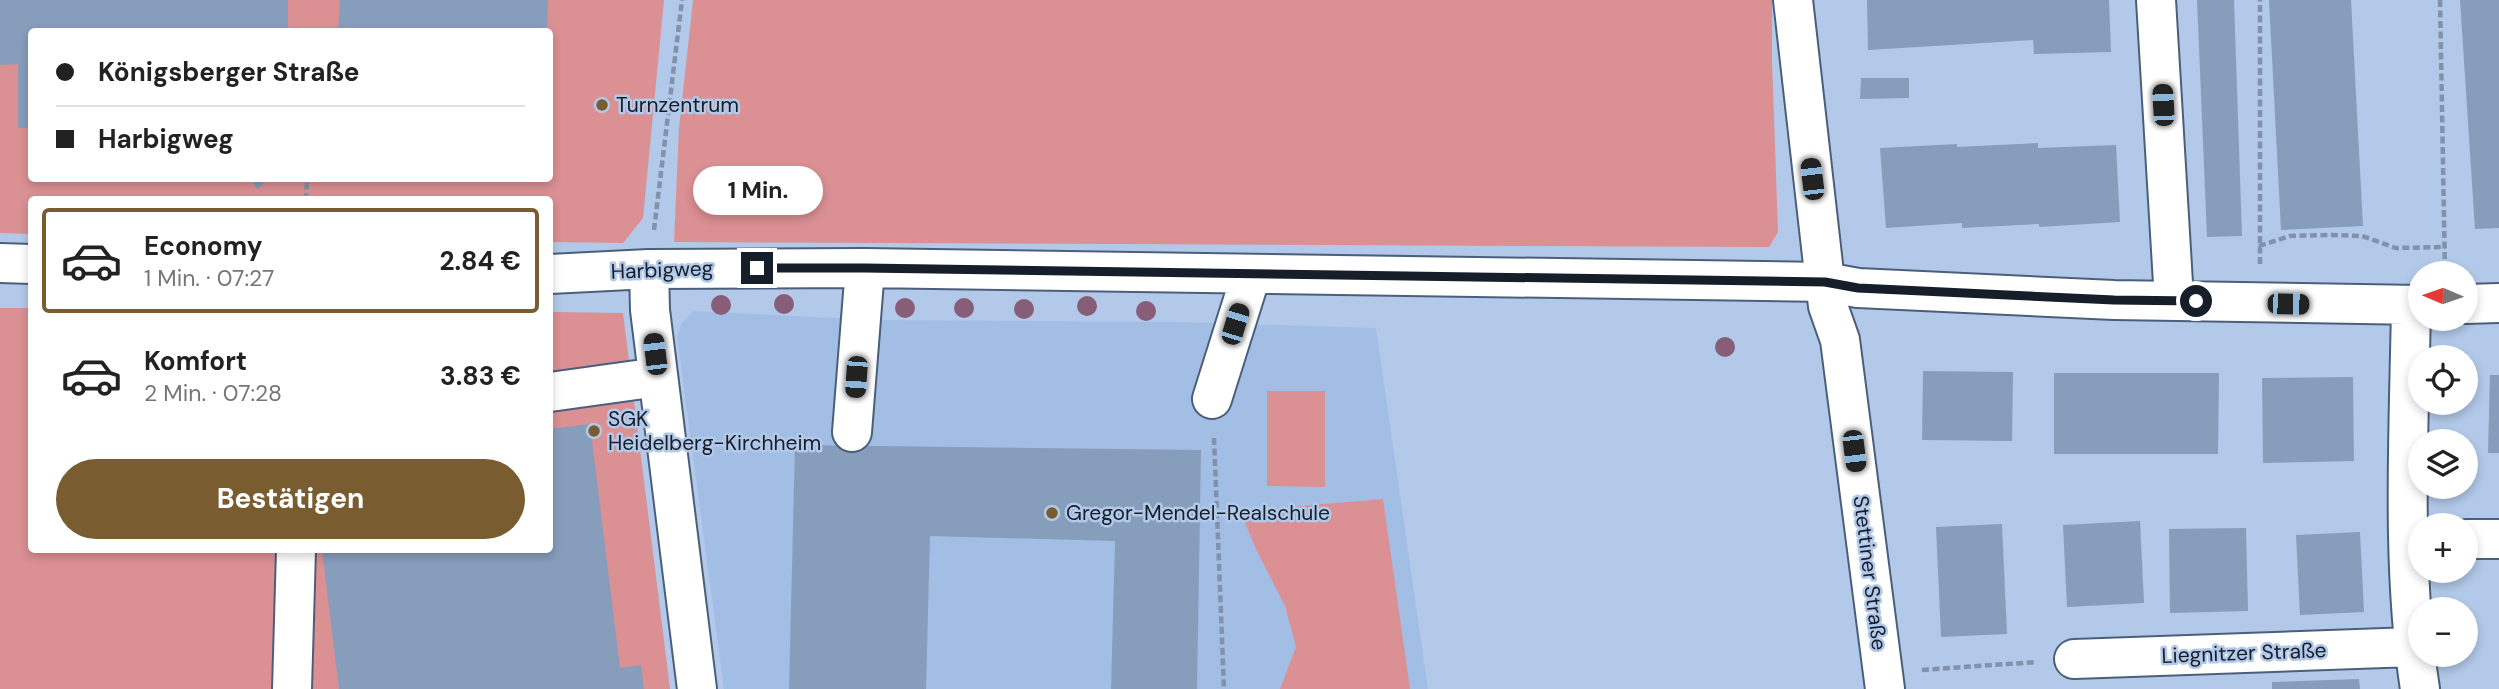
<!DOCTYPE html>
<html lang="de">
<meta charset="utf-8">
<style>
:root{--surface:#fff;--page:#f2f2f2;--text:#222;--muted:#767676;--line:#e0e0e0;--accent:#795c30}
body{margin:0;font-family:"DM Sans",sans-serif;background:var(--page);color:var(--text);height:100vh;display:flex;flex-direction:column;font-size:26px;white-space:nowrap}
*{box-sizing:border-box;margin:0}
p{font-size:23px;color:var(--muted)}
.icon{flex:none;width:38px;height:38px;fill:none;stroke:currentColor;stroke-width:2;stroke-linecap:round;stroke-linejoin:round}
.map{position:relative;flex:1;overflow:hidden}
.sheet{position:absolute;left:28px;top:196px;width:525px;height:357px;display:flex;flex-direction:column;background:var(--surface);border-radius:7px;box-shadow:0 4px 10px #0003}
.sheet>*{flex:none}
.guide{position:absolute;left:28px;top:28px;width:525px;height:154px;border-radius:7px;box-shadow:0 4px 10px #0003;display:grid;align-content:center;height:154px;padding:0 28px;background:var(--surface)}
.needle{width:46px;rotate:272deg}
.controls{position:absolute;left:2408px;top:261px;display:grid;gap:14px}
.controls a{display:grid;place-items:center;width:70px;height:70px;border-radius:50%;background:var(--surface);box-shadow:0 4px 10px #0003;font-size:35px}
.end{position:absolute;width:32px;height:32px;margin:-16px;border:9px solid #161e2a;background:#fff;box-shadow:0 0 0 4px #fff}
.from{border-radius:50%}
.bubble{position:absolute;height:49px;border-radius:24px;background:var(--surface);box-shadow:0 4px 10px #0003;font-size:23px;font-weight:700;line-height:49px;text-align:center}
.car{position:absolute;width:21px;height:42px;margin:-21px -10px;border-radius:9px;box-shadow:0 0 5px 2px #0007;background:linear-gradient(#222 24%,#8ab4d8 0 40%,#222 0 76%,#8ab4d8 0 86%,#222 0)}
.guide b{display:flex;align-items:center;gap:24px;height:66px;font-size:26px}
.guide b+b{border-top:2px solid var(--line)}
.guide i{width:18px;height:18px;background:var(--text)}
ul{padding:12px 0 0;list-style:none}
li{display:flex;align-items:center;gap:21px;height:105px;margin:0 14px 10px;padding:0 14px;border:4px solid transparent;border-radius:7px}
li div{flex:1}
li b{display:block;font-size:26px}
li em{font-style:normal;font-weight:700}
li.active{border-color:var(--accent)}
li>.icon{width:63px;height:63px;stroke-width:1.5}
.cta{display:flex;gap:14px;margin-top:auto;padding:14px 28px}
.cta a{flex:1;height:80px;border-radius:42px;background:var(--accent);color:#fff;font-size:28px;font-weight:700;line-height:80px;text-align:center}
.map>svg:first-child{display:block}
</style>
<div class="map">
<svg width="2499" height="689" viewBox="0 0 2499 689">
<rect width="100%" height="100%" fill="#b2c9e9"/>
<path fill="#a3bee4" d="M 693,311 L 876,320 L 1176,322 L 1376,328 L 1428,689 L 724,689 L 677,336 L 682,323 Z"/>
<path fill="#db9093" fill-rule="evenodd" d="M 0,0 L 664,0 L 643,218 L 623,243 L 550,242 L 550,200 L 32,200 L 31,234 L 0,233 ZM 32,32 L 550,32 L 550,178 L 32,178 Z
M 693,0 L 1772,0 L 1772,62 L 1778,232 L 1769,247 L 674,242 L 679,128 Z
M 0,308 L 31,308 L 32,550 L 550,550 L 550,312 L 623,313 L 670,689 L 0,689 Z
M 1267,391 L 1325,391 L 1325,487 L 1267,486 Z
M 1383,499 L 1410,689 L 1280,689 L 1296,647 L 1285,606 L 1256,549 L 1240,511 Z"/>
<path fill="#879dbc" d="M 0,0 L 288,0 L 288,32 L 32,32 L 32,128 L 18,128 L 18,64 L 0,65 Z
M 340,0 L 548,0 L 547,32 L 338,32 Z
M 1867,0 L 2109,0 L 2111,52 L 2034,54 L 2033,40 L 1868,50 Z
M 2197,0 L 2234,0 L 2242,236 L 2207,237 Z
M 2269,0 L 2351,0 L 2363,226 L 2281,230 Z
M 2460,0 L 2499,0 L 2499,228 L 2475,229 Z
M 1861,78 L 1909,78 L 1909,98 L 1860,99 Z
M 2038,143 L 2038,148 L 2116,145 L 2120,222 L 2039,227 L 2039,224 L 1962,228 L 1962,223 L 1886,228 L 1880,148 L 1957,144 L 1957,147 Z
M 249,178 L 268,178 L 258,189 Z
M 1923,371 L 2013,372 L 2012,441 L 1922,440 Z
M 2054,373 L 2219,373 L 2218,454 L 2054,454 Z
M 2490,375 L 2499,375 L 2499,453 L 2488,453 Z
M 2353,377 L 2354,461 L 2263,463 L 2262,378 Z
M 590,424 L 620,668 L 641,665 L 644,689 L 339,689 L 322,550 L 550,550 L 550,429 Z
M 795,445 L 1201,450 L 1197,689 L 1111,689 L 1115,541 L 930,536 L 926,689 L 789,689 Z
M 2140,521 L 2144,603 L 2067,607 L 2063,525 Z
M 2002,524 L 2007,634 L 1941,637 L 1936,527 Z
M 2246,528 L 2248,611 L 2170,613 L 2169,529 Z
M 2360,532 L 2364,612 L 2300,615 L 2296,535 Z
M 2359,679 L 2360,689 L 2272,689 L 2272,682 Z"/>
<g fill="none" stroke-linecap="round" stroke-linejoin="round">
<defs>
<path id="minor" d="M 1793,0 L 1825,282 L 1828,306 L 1840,340 L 1885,689
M 2156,0 L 2174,300
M 0,263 L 32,264
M 649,269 L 650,310 L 697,689
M 550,274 L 649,269 L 865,268 L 1825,282 L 1858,288 L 2114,300 L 2420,305
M 2466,304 L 2499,303
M 2411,306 C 2409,430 2401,567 2420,689
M 550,392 L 658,377
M 1212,399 L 1251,275
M 852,432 L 865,268
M 2466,539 L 2499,539
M 2074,659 L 2413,647
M 292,689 L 296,550"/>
</defs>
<use href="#minor" stroke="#4b5f7b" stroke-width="42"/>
<path stroke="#8092ac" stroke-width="4.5" stroke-dasharray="7 3.5" stroke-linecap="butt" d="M 2440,0 L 2445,272
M 306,200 L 307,178
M 654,230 L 682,0
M 2259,246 L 2290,236 L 2331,235 L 2362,236 L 2396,248 L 2445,247
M 2260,264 L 2260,0
M 1214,438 L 1224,689
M 1922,670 L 2036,662"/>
<use href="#minor" stroke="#fff" stroke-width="38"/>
</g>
<g fill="#875d78">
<circle cx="784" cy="304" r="10"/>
<circle cx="721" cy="305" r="10"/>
<circle cx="1087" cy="306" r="10"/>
<circle cx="905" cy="308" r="10"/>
<circle cx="964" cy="308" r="10"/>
<circle cx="1024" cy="309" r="10"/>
<circle cx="1146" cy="311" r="10"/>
<circle cx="1725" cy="347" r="10"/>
</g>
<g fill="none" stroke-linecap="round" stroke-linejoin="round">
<path stroke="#161e2a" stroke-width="9" d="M 757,268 L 865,268 L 1825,282 L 1858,288 L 2114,300 L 2196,301"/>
</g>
<g fill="#795c30" stroke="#b2c9e9" stroke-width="2.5">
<circle cx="602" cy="105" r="7"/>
<circle cx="594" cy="431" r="7"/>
<circle cx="1052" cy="513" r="7"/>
</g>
<g text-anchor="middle" stroke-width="5" stroke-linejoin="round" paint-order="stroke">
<g font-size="21" fill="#161e2a" stroke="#b2c9e9" text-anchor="start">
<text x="616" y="112">Turnzentrum</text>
<text x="608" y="426">SGK<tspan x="608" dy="24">Heidelberg-Kirchheim</tspan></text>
<text x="1066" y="520">Gregor-Mendel-Realschule</text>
</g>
<g font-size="21" fill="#161e2a" stroke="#b2c9e9">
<text transform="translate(662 270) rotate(-2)" y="7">Harbigweg</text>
<text transform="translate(1870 573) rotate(83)" y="7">Stettiner Straße</text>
<text transform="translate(2244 653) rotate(-2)" y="7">Liegnitzer Straße</text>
</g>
</g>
</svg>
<div class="controls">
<a><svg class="needle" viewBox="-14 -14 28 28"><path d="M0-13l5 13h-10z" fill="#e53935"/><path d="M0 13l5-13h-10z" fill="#767676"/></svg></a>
<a><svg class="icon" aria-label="locate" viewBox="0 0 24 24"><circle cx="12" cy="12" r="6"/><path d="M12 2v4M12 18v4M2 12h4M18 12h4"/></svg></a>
<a><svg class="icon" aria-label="layers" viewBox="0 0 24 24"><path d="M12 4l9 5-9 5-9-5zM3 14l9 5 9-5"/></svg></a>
<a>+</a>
<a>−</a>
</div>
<i class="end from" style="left:2196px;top:301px"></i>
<i class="end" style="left:757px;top:268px"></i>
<div class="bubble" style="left:693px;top:166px;width:130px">1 Min.</div>
<i class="car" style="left:2163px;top:105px;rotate:357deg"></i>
<i class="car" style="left:1812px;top:179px;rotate:353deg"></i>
<i class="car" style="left:2288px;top:304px;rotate:91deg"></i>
<i class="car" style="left:1235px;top:324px;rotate:17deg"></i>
<i class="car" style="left:655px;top:354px;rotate:353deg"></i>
<i class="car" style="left:856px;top:377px;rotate:184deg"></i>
<i class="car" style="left:1854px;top:451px;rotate:173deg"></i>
<div class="guide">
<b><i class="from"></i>Königsberger Straße</b>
<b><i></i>Harbigweg</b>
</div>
<section class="sheet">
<ul>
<li class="active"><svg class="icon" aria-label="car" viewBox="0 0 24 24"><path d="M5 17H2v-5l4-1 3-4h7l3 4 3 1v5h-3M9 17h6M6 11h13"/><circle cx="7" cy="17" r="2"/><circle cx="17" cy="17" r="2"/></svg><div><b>Economy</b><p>1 Min. · 07:27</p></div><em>2.84 €</em></li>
<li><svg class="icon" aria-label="car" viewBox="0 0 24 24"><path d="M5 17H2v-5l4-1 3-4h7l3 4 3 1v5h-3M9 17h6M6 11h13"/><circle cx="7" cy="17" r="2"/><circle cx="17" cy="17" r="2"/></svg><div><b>Komfort</b><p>2 Min. · 07:28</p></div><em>3.83 €</em></li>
</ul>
<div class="cta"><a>Bestätigen</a></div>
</section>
</div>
